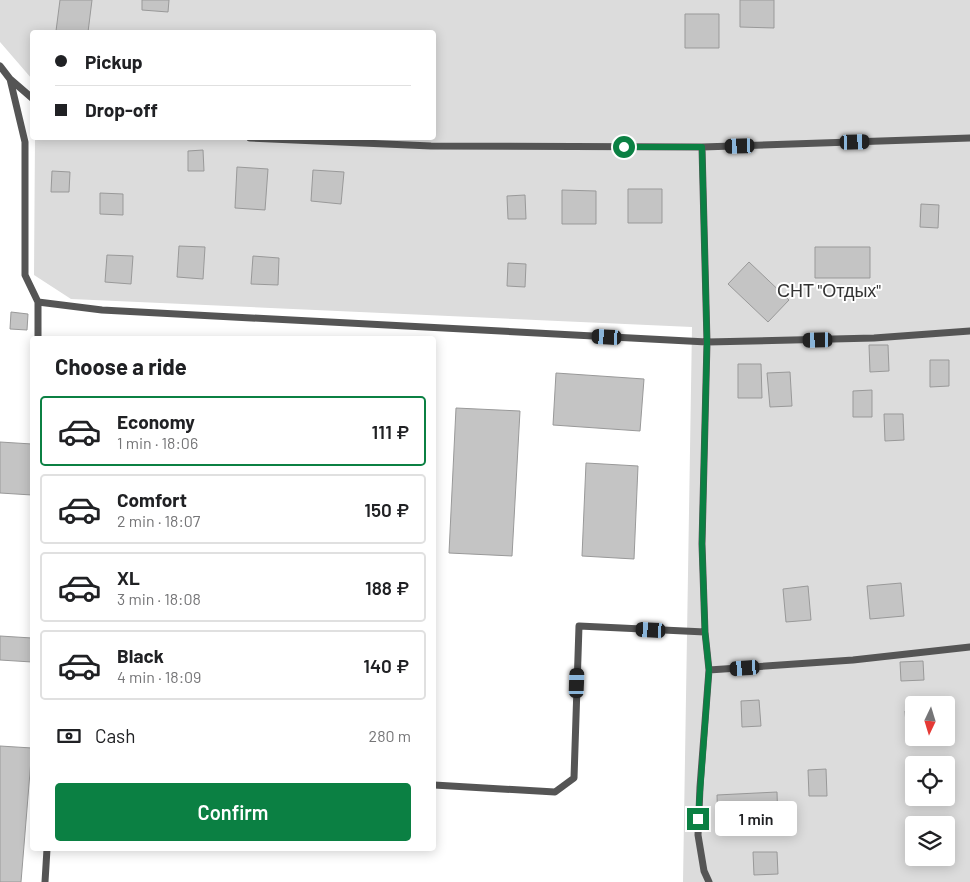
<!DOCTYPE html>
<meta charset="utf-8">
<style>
:root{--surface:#fff;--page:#f6f6f6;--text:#202124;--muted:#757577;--line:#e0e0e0;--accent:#0b8043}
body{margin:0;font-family:Barlow,sans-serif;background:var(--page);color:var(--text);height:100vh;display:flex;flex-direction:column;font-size:19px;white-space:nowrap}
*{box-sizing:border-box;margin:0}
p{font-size:16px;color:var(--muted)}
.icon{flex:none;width:28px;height:28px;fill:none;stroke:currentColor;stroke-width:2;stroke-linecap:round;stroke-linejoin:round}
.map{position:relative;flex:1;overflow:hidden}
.details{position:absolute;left:30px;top:336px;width:406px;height:515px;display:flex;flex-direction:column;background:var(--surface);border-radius:5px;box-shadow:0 2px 12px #0003}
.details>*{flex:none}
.top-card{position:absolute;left:30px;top:30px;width:406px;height:110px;border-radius:5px;box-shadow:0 2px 12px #0003;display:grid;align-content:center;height:110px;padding:0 25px;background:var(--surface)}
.needle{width:32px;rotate:184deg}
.controls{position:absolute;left:905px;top:696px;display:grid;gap:10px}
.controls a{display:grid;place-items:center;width:50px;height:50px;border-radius:5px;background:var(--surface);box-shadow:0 2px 12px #0003;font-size:25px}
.end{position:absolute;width:22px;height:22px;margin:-11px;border:6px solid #0b8043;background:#fff;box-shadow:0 0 0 2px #fff}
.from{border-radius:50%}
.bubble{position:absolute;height:35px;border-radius:5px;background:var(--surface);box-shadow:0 2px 12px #0003;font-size:16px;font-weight:600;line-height:35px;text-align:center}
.car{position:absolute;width:15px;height:30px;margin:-15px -8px;border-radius:6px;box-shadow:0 0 4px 1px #0007;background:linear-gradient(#222 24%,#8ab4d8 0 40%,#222 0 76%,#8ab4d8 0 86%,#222 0)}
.top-card b{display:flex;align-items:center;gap:18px;height:48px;font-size:19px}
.top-card b+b{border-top:1px solid var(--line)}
.top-card i{width:12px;height:12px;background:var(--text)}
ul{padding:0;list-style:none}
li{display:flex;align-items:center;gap:15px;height:70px;margin:0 10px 8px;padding:0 15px;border:2px solid var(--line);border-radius:5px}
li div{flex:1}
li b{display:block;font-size:19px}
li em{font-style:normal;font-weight:600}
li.current{border-color:var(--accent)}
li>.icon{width:45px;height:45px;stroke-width:1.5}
h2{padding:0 25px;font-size:22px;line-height:60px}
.pay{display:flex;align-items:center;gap:12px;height:55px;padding:0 25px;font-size:19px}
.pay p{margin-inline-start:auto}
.action{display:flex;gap:10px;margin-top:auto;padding:10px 25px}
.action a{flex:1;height:58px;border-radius:5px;background:var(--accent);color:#fff;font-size:20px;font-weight:600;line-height:58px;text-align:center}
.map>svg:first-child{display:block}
</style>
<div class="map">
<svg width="970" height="882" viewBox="0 0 970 882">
<rect width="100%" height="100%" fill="#fff"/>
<path fill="#dcdcdc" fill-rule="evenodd" d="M 0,0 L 970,0 L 970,882 L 683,882 L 692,327 L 71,299 L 34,275 L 35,138 L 434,138 L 434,32 L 32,32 L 32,79 L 0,42 ZM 914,705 L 946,705 L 946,738 L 914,738 ZM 914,765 L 946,765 L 946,798 L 914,798 ZM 914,825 L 946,825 L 946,858 L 914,858 Z"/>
<path fill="#c4c4c4" stroke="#999" d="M 60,0 L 92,0 L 88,32 L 56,31 Z
M 142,0 L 169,0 L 168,12 L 142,10 Z
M 740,0 L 774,0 L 774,28 L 740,27 Z
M 685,14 L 719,14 L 719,48 L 685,48 Z
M 203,150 L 204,171 L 188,171 L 188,151 Z
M 237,167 L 268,169 L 265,210 L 235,208 Z
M 313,170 L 344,172 L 341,204 L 311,201 Z
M 52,171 L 70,172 L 69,192 L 51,192 Z
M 628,189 L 662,189 L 662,223 L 628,223 Z
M 562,190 L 596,191 L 596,224 L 562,224 Z
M 100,193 L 123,194 L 123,215 L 100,214 Z
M 525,195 L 526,219 L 508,219 L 507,196 Z
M 921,204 L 939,205 L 938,228 L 920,227 Z
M 179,246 L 205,247 L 203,279 L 177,277 Z
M 815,247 L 870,247 L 870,278 L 815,278 Z
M 107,255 L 133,256 L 131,284 L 105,282 Z
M 253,256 L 279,258 L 278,285 L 251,284 Z
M 749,262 L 789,300 L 768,322 L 728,284 Z
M 508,263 L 526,264 L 525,287 L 507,286 Z
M 11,312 L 28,314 L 27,330 L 10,329 Z
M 869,345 L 888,345 L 889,371 L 870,372 Z
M 930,360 L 949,360 L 949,386 L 930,387 Z
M 738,364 L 761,364 L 762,398 L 738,398 Z
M 790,372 L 792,406 L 770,407 L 767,373 Z
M 556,373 L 644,379 L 640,431 L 553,425 Z
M 872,390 L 872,417 L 853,417 L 853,391 Z
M 456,408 L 520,411 L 512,556 L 449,553 Z
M 884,414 L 903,414 L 904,440 L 885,441 Z
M 0,442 L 32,444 L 32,495 L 0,493 Z
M 586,463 L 638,466 L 634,559 L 582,556 Z
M 901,583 L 904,616 L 870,619 L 867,586 Z
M 808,586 L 811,620 L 786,622 L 783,589 Z
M 0,636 L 32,638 L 32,662 L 0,660 Z
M 923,661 L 924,680 L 901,681 L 900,662 Z
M 759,700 L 761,726 L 742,727 L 741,701 Z
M 914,710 L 914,737 L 907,737 L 905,711 Z
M 0,746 L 32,748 L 21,882 L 0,882 Z
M 826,769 L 827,796 L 809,796 L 808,770 Z
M 777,792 L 778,826 L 718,829 L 717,795 Z
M 753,852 L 777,852 L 778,874 L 754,875 Z"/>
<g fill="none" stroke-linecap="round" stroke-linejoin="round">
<path stroke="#555" stroke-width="7" d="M 0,66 L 10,79 L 32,98
M 10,79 L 25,142 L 25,275 L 38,302 L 38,339
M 250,138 L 431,146 L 702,147 L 970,138
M 702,147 L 707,342 L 702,544 L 705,632 L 709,670 L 700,787 L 698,835 L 704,871 L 709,882
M 38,302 L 102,310 L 707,342 L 874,338 L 970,331
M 709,670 L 853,660 L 970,647
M 434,785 L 555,792 L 574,778 L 579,626 L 705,632
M 45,882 L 47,849"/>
</g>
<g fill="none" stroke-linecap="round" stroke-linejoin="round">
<path stroke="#0b8043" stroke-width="6" d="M 624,147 L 702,147 L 707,342 L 702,544 L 705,632 L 709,670 L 698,819"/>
</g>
<g text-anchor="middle" stroke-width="4" stroke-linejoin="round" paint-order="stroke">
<g font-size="18" fill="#333" stroke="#fff">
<text x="829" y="297">СНТ "Отдых"</text>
</g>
</g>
</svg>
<div class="controls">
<a><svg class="needle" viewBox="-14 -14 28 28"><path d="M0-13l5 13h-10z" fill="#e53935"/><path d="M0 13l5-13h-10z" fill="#757577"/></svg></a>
<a><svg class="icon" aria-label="locate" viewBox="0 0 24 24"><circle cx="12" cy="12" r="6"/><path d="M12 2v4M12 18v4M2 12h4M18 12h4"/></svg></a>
<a><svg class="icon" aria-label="layers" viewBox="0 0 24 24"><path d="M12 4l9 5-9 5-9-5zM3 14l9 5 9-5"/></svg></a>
</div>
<i class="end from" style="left:624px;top:147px"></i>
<i class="end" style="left:698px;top:819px"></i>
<div class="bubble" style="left:715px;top:801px;width:82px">1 min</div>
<i class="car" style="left:855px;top:142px;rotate:88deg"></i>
<i class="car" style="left:740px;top:146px;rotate:268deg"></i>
<i class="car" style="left:607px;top:337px;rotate:273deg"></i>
<i class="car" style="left:818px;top:340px;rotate:269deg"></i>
<i class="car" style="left:651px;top:630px;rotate:273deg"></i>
<i class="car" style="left:745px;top:668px;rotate:266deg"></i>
<i class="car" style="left:577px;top:683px;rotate:2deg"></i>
<div class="top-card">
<b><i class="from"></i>Pickup</b>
<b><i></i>Drop-off</b>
</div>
<section class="details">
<h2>Choose a ride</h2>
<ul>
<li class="current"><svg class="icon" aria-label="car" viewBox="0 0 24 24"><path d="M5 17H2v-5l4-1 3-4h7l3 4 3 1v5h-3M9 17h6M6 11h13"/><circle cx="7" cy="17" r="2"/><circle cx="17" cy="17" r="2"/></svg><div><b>Economy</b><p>1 min · 18:06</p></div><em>111 ₽</em></li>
<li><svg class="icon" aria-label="car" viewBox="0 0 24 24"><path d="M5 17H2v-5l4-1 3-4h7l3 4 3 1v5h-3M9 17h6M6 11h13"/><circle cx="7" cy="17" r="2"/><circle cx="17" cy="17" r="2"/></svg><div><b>Comfort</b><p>2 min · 18:07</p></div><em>150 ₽</em></li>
<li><svg class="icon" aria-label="car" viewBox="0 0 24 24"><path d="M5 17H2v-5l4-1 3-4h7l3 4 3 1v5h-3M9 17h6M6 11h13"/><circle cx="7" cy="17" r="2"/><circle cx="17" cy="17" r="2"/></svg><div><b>XL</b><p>3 min · 18:08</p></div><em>188 ₽</em></li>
<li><svg class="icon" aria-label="car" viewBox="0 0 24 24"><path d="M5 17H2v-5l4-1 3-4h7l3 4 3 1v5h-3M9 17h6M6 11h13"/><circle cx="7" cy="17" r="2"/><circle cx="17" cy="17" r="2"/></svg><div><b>Black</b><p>4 min · 18:09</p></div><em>140 ₽</em></li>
</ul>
<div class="pay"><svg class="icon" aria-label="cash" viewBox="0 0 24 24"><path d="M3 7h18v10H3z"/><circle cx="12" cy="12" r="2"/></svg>Cash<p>280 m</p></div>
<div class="action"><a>Confirm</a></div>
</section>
</div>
